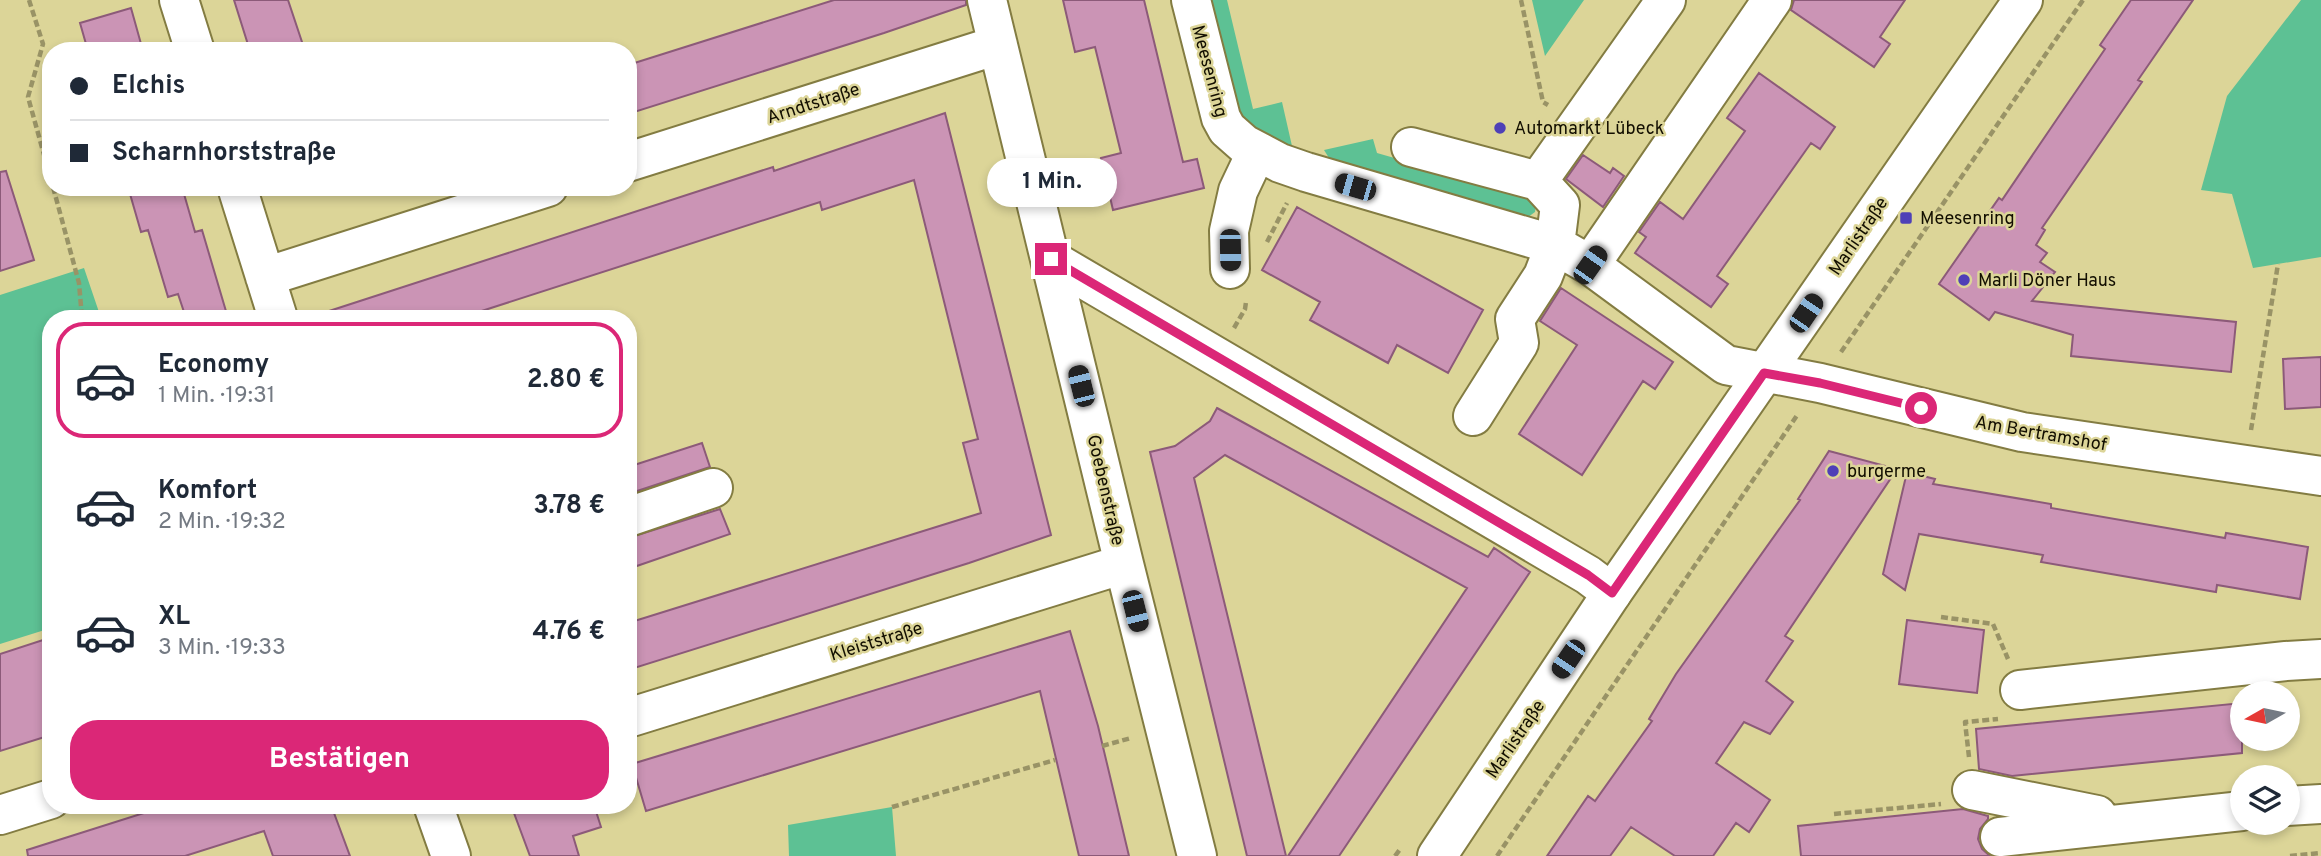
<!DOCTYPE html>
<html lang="de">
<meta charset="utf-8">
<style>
:root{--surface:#fff;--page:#f6f6f7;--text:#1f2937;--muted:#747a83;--line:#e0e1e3;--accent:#db2777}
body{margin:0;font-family:Overpass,sans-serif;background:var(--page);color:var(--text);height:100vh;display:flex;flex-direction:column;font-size:26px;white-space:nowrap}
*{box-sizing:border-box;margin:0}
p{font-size:23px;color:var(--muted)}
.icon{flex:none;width:38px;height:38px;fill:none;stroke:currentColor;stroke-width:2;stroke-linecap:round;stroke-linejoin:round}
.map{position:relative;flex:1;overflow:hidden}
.panel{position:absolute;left:42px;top:310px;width:595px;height:504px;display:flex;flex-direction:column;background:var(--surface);border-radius:28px;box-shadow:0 4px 10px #0003}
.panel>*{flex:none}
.banner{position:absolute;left:42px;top:42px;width:595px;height:154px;border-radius:28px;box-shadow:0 4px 10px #0003;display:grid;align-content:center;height:154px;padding:0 28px;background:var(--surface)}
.needle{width:46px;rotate:261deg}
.tools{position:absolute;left:2230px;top:681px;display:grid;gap:14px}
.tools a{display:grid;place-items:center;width:70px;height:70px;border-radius:50%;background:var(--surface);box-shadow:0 4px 10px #0003;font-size:35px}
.end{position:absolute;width:32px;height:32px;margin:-16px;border:9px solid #db2777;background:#fff;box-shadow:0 0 0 4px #fff}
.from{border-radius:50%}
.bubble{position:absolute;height:49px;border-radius:24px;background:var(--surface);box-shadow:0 4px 10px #0003;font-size:23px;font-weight:700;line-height:49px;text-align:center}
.car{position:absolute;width:21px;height:42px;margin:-21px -10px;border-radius:9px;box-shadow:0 0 5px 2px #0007;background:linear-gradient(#222 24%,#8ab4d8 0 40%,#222 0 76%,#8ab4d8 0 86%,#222 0)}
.banner b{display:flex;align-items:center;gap:24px;height:66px;font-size:26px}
.banner b+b{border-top:2px solid var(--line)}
.banner i{width:18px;height:18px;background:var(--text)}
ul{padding:12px 0 0;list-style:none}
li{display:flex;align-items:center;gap:21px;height:116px;margin:0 14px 10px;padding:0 14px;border:4px solid transparent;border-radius:28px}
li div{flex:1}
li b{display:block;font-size:26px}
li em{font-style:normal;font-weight:700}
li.current{border-color:var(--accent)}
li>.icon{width:63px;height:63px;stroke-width:1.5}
.action{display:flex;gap:14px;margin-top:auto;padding:14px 28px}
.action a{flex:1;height:80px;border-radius:28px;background:var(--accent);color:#fff;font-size:28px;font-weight:700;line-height:80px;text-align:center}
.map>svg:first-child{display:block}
</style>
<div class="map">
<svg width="2321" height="856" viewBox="0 0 2321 856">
<rect width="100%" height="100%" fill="#dcd598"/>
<path fill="#5dc194" d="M 1204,0 L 1227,0 L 1253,109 L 1282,102 L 1292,146 L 1290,150 L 1243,128 Z
M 1532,0 L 1584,0 L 1545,56 Z
M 2301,0 L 2321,0 L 2321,257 L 2253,268 L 2232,194 L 2201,190 L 2227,96 Z
M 1373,139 L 1377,153 L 1530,197 L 1536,205 L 1535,212 L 1524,220 L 1334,166 L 1324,150 Z
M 84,268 L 101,318 L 51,318 L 51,628 L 0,644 L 0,295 Z
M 892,807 L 896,856 L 789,856 L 788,825 Z"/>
<path fill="#cb94b5" stroke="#8c5a79" stroke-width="2" d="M 234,0 L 288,0 L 305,51 L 250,51 Z
M 834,0 L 966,0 L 966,5 L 884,33 L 628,114 L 628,65 Z
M 1063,0 L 1144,0 L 1183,162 L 1197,159 L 1204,188 L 1113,210 L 1101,158 L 1121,153 L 1095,47 L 1075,52 Z
M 1794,0 L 1905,0 L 1880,37 L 1890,44 L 1874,67 L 1791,10 Z
M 2131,0 L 2193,0 L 2138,80 L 2142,82 L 2042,228 L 2045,230 L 2036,245 L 2047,253 L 2040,262 L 2055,272 L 2032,301 L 2236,322 L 2231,372 L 2071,356 L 2073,335 L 1995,312 L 1989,320 L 1939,284 L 1999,198 L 2002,200 L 2057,119 L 2105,49 L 2100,45 Z
M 131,8 L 143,51 L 88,51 L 80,23 Z
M 1759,73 L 1835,127 L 1820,149 L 1811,143 L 1717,276 L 1728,284 L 1711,307 L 1635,253 L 1646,237 L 1639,232 L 1660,202 L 1683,219 L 1745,131 L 1727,118 Z
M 945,113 L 1051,535 L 969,563 L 628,670 L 628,623 L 981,513 L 963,443 L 978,439 L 914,180 L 822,210 L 820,202 L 460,318 L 324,318 L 323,313 L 773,167 L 774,171 Z
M 1583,155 L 1610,173 L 1613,168 L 1624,176 L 1603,207 L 1566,179 Z
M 6,171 L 34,260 L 0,271 L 0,172 Z
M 128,187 L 182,187 L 195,232 L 202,230 L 228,318 L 186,318 L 178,294 L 168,297 L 148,230 L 141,232 Z
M 1297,207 L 1483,310 L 1448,373 L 1397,345 L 1388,363 L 1310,320 L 1320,302 L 1262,270 Z
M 1561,288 L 1673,362 L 1655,389 L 1643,381 L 1582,475 L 1519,434 L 1577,345 L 1540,321 Z
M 2321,357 L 2321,407 L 2285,409 L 2283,359 Z
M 1217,408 L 1488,557 L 1494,548 L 1530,572 L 1339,856 L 1288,856 L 1467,588 L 1225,455 L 1194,478 L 1286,856 L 1247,856 L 1150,452 L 1175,446 L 1210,421 Z
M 702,443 L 710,467 L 628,494 L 628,467 Z
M 1829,451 L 1897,469 L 1785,636 L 1793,641 L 1766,681 L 1793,702 L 1770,734 L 1744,722 L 1716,763 L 1770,800 L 1749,832 L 1736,823 L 1713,856 L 1675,856 L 1631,827 L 1610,856 L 1547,856 L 1588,796 L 1595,801 L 1652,721 L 1649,719 L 1676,674 L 1800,500 L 1798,499 Z
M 1907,472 L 1935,479 L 1933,484 L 2051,504 L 2051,508 L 2225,538 L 2226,533 L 2308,547 L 2300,599 L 2217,585 L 2216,592 L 2041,562 L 2043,555 L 1919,534 L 1905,590 L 1883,574 Z
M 720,509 L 730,534 L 628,569 L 628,538 Z
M 1907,620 L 1984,630 L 1977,693 L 1899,684 Z
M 1070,631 L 1098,726 L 1129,856 L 1079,856 L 1040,691 L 646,811 L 632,764 Z
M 43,640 L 51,665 L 51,735 L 0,751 L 0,654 Z
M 2242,703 L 2242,753 L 2012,776 L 1979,769 L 1976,729 Z
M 169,805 L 331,805 L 350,856 L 273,856 L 264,831 L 185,856 L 28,856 L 27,850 Z
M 511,805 L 594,805 L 601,827 L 573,836 L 579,856 L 530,856 Z
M 1963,809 L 1988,816 L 1988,819 L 1980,829 L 1978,839 L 1982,849 L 1990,856 L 1801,856 L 1798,826 Z"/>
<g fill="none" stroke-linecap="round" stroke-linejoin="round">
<defs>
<path id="minor" d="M 179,0 L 195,51
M 987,0 L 1124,564 L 1197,856
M 1191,0 L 1221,118 L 1227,129 L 1244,144 L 1280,163 L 1306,172 L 1555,245 L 1590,265 L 1726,365 L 1820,383 L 2022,432 L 2321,476
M 1411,147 L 1538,181 L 1560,205 L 1555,245 L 1543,276 L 1515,319 L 1519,343 L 1473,416
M 628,162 L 998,45
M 1538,181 L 1666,0
M 237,187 L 278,318
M 1050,259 L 1588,575 L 1612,593
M 1590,265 L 1772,0
M 1230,269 L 1229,231 L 1238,191 L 1257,151
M 265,277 L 548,187
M 628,517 L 713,488
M 2020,690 L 2286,661 L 2321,659
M 628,718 L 1124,564
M 1972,790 L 2097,815
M 433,805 L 451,856
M 2287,806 L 2321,804
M 0,815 L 51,799
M 2000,837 L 2242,811"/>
<path id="major" d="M 1437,856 L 1612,593 L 2023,0"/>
</defs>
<use href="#minor" stroke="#837c42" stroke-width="42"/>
<use href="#major" stroke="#837c42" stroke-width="42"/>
<path stroke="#999366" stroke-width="4.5" stroke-dasharray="7 3.5" stroke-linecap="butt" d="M 29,0 L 43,44 L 28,97 L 51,180
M 1521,0 L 1543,102 L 1548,105
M 53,187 L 79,283 L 82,318
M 1267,242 L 1287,203
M 1234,328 L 1245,309 L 1246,302
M 1841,352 L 2083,0
M 2251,430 L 2278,264
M 1941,617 L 1993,624 L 2008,659
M 1102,746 L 1131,738
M 1969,757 L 1965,722 L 1998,719
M 892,807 L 1055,760
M 1834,814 L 1941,804
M 1395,856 L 1401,848
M 1497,856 L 1798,414
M 2290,856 L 2321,853"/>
<use href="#minor" stroke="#fff" stroke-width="38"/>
<use href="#major" stroke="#fff" stroke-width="38"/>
</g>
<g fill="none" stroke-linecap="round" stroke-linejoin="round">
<path stroke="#db2777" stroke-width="9" d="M 1051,259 L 1588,575 L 1612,593 L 1764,373 L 1820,383 L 1921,408"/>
</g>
<g fill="#4e40b7" stroke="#dcd598" stroke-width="2.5">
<circle cx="1500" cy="128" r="7"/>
<rect x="1899" y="211" width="14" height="14" rx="3.5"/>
<circle cx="1964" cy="280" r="7"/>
<circle cx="1833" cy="471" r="7"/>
</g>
<g text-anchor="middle" stroke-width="5" stroke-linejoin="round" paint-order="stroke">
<g font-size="18" fill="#120e00" stroke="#dcd598">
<text transform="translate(1210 71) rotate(75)" y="6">Meesenring</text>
<text transform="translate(813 103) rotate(-18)" y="6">Arndtstraße</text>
<text transform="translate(1858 236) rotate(-56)" y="6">Marlistraße</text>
<text transform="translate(2041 433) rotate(10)" y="6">Am Bertramshof</text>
<text transform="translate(1106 490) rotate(77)" y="6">Goebenstraße</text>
<text transform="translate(876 641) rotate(-17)" y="6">Kleiststraße</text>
<text transform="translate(1515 739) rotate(-56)" y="6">Marlistraße</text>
</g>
<g font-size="18" fill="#120e00" stroke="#dcd598" text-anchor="start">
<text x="1514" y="134">Automarkt Lübeck</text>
<text x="1920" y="224">Meesenring</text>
<text x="1978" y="286">Marli Döner Haus</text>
<text x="1847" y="477">burgerme</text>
</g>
</g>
</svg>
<div class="tools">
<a><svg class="needle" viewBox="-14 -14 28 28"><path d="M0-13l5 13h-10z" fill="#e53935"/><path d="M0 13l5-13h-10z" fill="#747a83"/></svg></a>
<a><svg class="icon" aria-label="layers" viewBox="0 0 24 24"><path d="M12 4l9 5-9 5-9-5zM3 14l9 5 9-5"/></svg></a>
</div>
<i class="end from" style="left:1921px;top:408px"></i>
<i class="end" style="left:1051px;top:259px"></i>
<div class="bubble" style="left:987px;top:158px;width:130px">1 Min.</div>
<i class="car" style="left:1355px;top:187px;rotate:286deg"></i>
<i class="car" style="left:1230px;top:250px;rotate:179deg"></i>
<i class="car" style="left:1590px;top:265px;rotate:35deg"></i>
<i class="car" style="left:1806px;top:313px;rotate:34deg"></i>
<i class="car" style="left:1081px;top:386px;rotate:346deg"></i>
<i class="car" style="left:1135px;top:611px;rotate:166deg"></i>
<i class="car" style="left:1568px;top:659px;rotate:214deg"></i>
<div class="banner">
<b><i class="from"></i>Elchis</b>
<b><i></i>Scharnhorststraße</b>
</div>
<section class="panel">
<ul>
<li class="current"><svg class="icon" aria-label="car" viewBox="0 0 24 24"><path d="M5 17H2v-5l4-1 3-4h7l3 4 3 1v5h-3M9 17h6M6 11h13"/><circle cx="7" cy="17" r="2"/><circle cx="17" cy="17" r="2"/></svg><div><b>Economy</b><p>1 Min. · 19:31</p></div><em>2.80 €</em></li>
<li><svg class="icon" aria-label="car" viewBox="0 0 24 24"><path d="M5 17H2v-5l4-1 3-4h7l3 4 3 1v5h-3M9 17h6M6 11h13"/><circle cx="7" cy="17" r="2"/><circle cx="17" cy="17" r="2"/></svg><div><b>Komfort</b><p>2 Min. · 19:32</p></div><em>3.78 €</em></li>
<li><svg class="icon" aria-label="car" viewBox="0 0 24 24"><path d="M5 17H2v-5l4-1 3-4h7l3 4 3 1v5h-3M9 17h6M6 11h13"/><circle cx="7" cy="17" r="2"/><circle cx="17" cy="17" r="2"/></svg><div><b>XL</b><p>3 Min. · 19:33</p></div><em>4.76 €</em></li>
</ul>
<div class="action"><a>Bestätigen</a></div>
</section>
</div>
